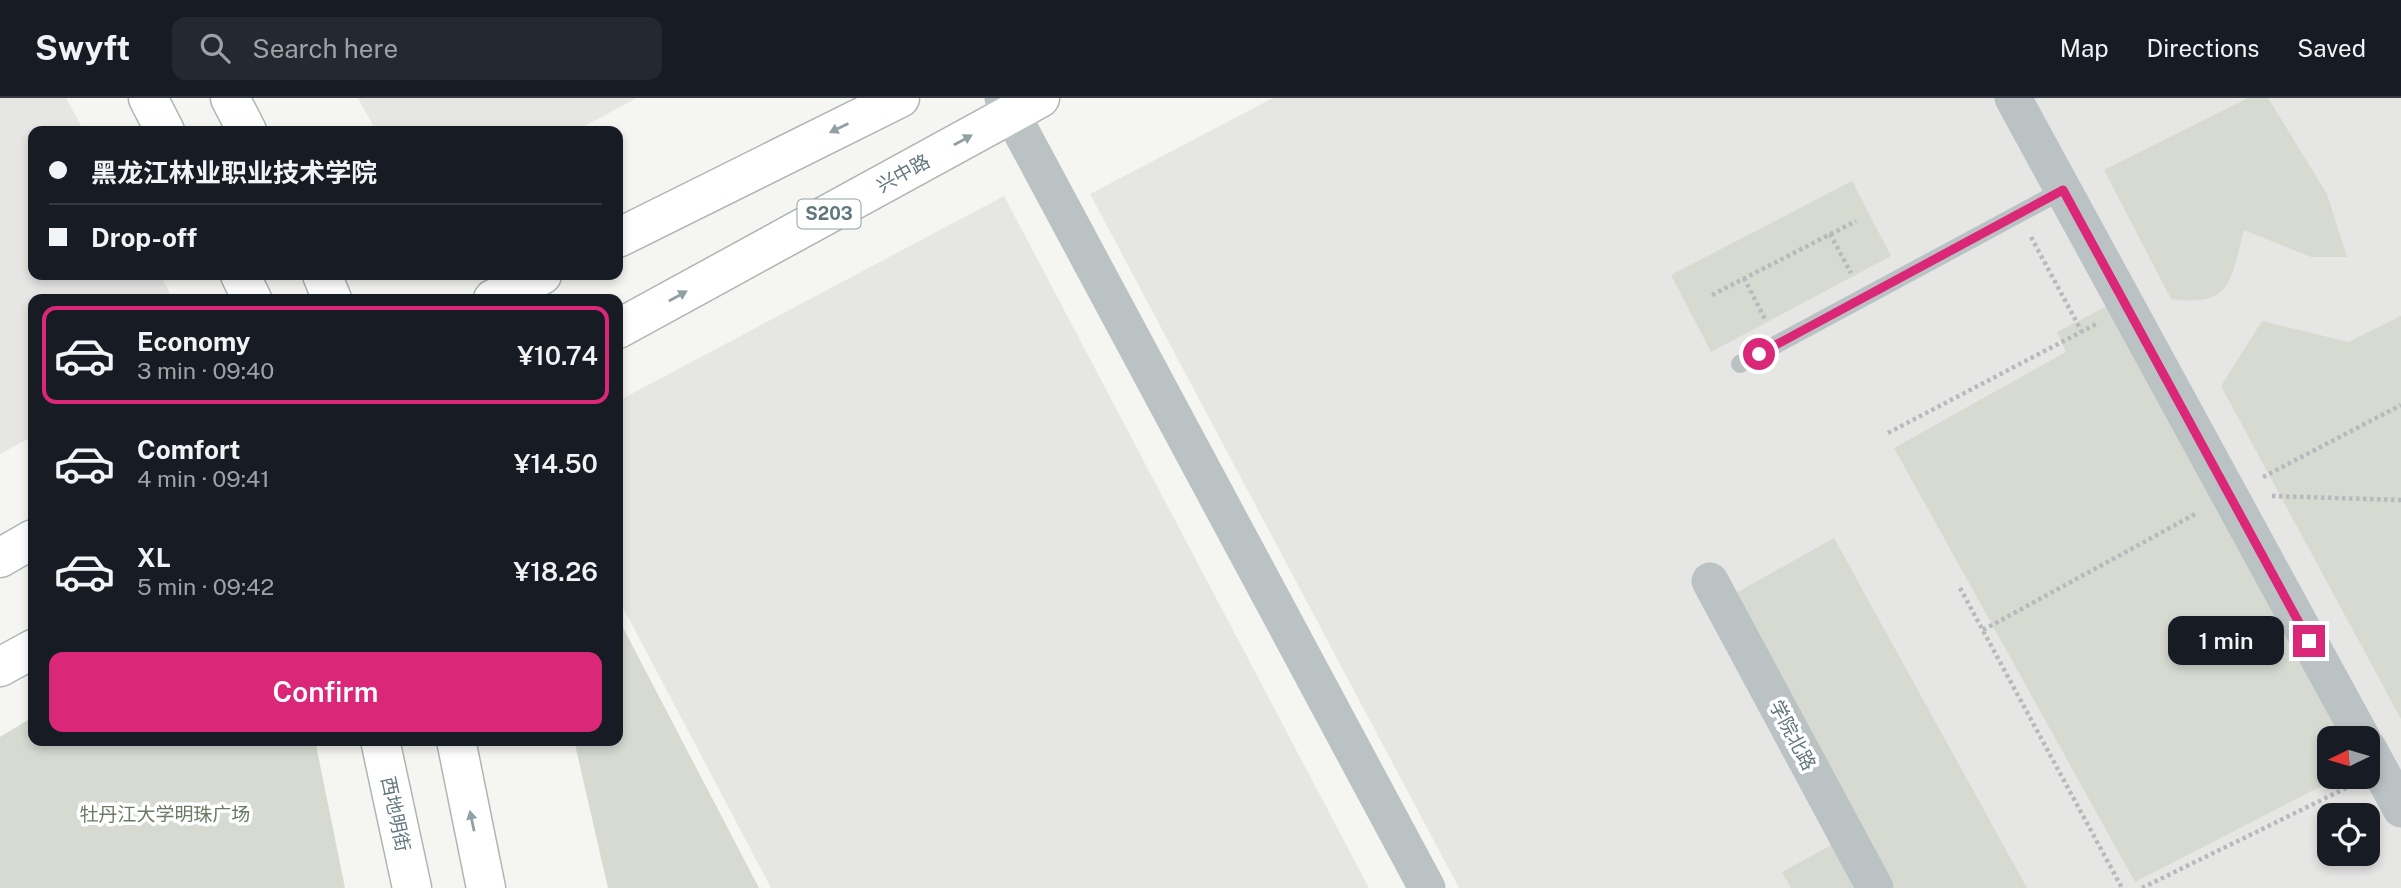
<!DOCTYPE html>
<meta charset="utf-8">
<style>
:root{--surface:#171b24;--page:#242831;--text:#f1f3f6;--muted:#9ea1a6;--line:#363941;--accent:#db2777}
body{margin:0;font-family:"Public Sans","Noto Sans SC",sans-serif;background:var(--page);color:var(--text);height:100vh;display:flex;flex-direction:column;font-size:26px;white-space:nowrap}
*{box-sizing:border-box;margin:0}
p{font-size:23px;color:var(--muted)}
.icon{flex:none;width:38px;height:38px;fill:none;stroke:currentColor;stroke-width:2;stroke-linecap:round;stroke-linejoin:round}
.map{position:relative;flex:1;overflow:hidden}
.side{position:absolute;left:28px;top:196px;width:595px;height:452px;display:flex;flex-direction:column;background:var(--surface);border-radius:14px;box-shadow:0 4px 10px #0003}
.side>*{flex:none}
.banner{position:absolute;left:28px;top:28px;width:595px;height:154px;border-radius:14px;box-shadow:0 4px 10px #0003;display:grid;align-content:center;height:154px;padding:0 21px;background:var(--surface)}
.needle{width:46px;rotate:265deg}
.fabs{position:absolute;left:2317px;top:628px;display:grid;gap:14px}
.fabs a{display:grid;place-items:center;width:63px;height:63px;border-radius:14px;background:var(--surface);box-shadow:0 4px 10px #0003;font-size:35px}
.end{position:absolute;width:32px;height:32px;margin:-16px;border:9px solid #db2777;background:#fff;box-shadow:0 0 0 4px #fff}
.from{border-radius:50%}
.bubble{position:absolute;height:49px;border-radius:14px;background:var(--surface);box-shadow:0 4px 10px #0003;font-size:23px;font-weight:600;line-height:49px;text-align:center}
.banner b{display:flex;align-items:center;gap:24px;height:66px;font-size:26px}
.banner b+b{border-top:2px solid var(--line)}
.banner i{width:18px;height:18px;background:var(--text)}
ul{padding:12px 0 0;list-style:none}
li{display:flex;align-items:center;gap:21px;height:98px;margin:0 14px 10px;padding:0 7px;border:4px solid transparent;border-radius:14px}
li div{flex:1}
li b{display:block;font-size:26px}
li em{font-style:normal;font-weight:600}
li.active{border-color:var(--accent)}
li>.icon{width:63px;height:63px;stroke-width:1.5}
.button{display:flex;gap:14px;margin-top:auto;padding:14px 21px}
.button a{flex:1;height:80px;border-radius:14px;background:var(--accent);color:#fff;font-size:28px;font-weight:600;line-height:80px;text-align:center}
header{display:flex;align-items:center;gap:42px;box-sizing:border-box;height:98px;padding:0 35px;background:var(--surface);border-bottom:2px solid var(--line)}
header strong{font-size:33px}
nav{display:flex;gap:38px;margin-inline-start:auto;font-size:24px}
.search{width:490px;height:63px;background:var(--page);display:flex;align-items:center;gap:18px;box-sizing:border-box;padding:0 24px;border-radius:14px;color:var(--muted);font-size:26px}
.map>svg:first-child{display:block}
</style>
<header>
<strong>Swyft</strong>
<div class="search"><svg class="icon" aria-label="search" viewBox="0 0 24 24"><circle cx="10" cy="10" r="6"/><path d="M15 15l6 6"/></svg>Search here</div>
<nav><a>Map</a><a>Directions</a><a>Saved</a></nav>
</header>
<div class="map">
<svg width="2401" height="790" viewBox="0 0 2401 790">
<rect width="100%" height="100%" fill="#f5f5f1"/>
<path fill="#e6e6e5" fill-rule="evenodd" d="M 0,0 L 66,0 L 84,33 L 33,33 L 33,177 L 160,177 L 173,201 L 33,201 L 33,338 L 0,356 Z
M 358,0 L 637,0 L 575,33 L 376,33 Z
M 1273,0 L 2401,0 L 2401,790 L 1459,790 L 1090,96 ZM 2329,640 L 2368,640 L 2368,679 L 2329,679 ZM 2329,718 L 2368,718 L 2368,756 L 2329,756 Z
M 1004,98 L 1369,790 L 771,790 L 618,500 L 618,303 Z"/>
<path fill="#d6dad1" d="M 2248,0 L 2268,0 L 2327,96 L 2347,159 L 2311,159 L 2244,132 C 2230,183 2233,209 2171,201 L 2104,72 Z
M 1852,83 L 1891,158 L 1711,254 L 1671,177 Z
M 2113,205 L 2343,640 L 2329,640 L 2329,679 L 2339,679 L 2135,784 L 1894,350 L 2066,254 L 2057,234 Z
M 2401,218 L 2401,621 L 2221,288 L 2262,223 L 2348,244 Z
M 1834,440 L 2027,790 L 1894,790 L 1736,495 Z
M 618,520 L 759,790 L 608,790 L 574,642 L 618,642 Z
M 33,619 L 33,642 L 315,642 L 345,790 L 0,790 L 0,639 Z
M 1839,743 L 1864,790 L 1791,790 L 1782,774 Z"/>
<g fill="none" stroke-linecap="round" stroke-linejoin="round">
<defs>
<path id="secondary" d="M 0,460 L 33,441
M 0,569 L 33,551"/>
<path id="primary" d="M 148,0 L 165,33
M 230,0 L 247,33
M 240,177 L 252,201
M 322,177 L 332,201"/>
<path id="highway" d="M 618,140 L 900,0
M 493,201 L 542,177
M 618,231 L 1040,0
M 380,642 L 412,790
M 456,642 L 486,790"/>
</defs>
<use href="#secondary" stroke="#aeb6b9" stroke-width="41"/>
<use href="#primary" stroke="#afb6b8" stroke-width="41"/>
<use href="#highway" stroke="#afb5b7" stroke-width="41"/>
<path stroke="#b6babc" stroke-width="4.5" stroke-dasharray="3.5 3.5" stroke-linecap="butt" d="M 1830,136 L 1851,175
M 2031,139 L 2082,234
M 1744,180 L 1766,223
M 1712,197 L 1856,123
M 1888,335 L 2096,226
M 2263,379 L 2401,307
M 2272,398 L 2401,402
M 1960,490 L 2122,790
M 1983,532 L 2197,415
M 2142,790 L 2348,689"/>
<path stroke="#bbc2c4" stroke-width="18" d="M 1740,266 L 2063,92"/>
<path stroke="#bbc2c4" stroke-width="37" d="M 1003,0 L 1427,790
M 2013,0 L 2362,640
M 1710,483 L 1875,790
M 2368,650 L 2401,711"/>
<use href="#secondary" stroke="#fff" stroke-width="38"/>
<use href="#primary" stroke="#fff" stroke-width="38"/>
<use href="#highway" stroke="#fff" stroke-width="38"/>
</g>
<defs><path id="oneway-solid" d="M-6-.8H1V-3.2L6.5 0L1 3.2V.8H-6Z" transform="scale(1.75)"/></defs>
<g fill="#90a0a4">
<use href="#oneway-solid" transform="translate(839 30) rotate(154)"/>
<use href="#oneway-solid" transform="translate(963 42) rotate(-29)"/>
<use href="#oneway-solid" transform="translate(678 198) rotate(-29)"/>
<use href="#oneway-solid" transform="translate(472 723) rotate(-102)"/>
</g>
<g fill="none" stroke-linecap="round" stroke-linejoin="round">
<path stroke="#db2777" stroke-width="9" d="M 1759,256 L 2063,92 L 2309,543"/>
</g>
<g text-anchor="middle" stroke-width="7" stroke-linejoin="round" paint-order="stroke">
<rect fill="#fff" stroke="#90a0a4" stroke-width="2" x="797.5" y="101.5" width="63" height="29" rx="5"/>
<g font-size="18" font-weight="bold" fill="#60777d">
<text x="829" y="122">S203</text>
</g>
<g font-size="19" fill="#60777d" stroke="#fff">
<text transform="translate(903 75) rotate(-29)" y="7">兴中路</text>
<text transform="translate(1793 637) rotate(62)" y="7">学院北路</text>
<text transform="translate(396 716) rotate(78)" y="7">西地明街</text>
</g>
<g font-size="19" fill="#6c7a63" stroke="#fff">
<text x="165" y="723">牡丹江大学明珠广场</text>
</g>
</g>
</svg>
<div class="fabs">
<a><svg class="needle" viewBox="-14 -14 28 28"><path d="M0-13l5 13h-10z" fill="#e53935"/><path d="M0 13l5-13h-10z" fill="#9ea1a6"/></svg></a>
<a><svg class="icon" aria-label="locate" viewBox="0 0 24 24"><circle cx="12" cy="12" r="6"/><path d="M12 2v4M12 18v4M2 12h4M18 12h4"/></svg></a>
</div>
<i class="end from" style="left:1759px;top:256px"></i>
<i class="end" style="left:2309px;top:543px"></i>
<div class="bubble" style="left:2168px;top:518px;width:116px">1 min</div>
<div class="banner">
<b><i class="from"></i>黑龙江林业职业技术学院</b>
<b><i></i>Drop-off</b>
</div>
<section class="side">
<ul>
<li class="active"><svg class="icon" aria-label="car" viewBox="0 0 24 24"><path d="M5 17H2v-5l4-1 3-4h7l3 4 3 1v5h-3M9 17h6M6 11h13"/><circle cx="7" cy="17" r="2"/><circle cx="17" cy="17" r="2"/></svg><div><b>Economy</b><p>3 min · 09:40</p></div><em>¥10.74</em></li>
<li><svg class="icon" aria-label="car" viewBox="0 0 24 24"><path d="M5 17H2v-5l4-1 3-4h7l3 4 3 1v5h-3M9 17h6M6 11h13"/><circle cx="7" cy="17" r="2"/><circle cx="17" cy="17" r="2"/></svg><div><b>Comfort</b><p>4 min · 09:41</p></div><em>¥14.50</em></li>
<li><svg class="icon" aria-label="car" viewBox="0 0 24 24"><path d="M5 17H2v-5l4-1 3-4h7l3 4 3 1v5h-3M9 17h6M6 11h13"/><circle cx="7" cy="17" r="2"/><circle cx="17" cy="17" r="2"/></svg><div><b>XL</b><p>5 min · 09:42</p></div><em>¥18.26</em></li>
</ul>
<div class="button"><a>Confirm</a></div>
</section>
</div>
